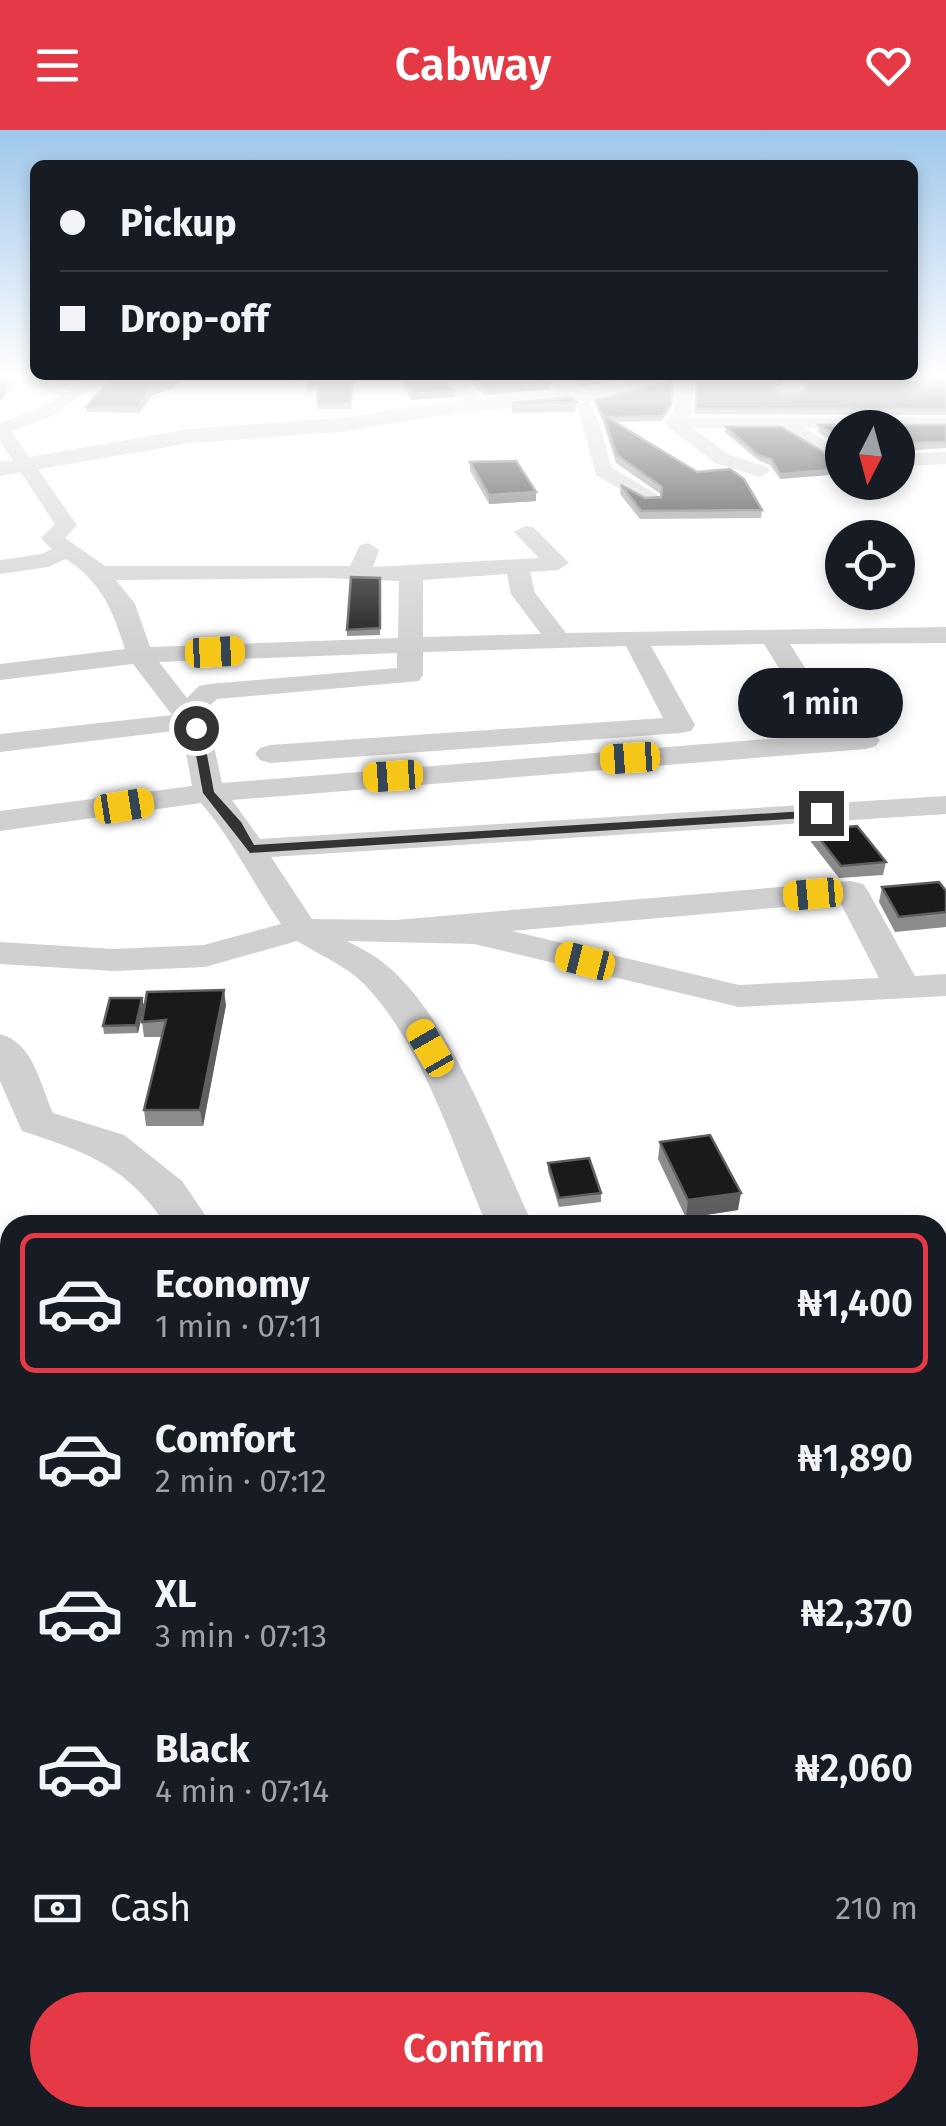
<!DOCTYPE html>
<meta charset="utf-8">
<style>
:root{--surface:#171b24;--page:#20242c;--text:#f1f3f6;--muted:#9ea1a6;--line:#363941;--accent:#e63946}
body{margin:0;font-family:"Fira Sans",sans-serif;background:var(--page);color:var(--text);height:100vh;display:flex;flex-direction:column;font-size:38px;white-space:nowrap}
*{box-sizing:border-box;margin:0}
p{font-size:32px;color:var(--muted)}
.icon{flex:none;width:55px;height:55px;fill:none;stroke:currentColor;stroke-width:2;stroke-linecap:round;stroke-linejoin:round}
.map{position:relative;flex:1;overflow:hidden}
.details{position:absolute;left:0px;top:1085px;width:948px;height:912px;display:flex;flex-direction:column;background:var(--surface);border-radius:30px 30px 0 0;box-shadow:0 5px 15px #0003}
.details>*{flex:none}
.guide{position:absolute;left:30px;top:30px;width:888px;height:220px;border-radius:15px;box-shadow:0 5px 15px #0003;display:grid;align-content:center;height:220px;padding:0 30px;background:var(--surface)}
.needle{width:65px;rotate:186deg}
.buttons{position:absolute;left:825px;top:280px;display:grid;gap:20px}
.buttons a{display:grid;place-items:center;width:90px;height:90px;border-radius:50%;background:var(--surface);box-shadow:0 5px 15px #0003;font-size:50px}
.end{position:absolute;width:45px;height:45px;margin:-22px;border:12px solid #333;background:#fff;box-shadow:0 0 0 5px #fff}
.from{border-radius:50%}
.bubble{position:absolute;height:70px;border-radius:35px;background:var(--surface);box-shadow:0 5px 15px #0003;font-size:32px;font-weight:600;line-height:70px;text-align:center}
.car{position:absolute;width:30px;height:60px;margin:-30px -15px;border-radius:12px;box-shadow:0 0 8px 2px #0007;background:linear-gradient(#f5c518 24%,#345 0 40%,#f5c518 0 76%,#345 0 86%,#f5c518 0)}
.guide b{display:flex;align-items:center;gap:35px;height:95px;font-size:38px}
.guide b+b{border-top:2px solid var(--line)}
.guide i{width:25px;height:25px;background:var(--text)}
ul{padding:18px 0 0;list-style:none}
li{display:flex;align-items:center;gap:30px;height:140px;margin:0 20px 15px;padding:0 10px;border:5px solid transparent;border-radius:15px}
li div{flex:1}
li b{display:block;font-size:38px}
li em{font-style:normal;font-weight:600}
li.current{border-color:var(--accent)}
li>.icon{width:90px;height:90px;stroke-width:1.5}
.pay{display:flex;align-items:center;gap:25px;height:110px;padding:0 30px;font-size:38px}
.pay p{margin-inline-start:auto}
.primary-button{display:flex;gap:20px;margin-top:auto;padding:20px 30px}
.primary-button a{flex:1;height:115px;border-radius:60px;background:var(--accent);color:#fff;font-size:40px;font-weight:600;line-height:115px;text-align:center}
header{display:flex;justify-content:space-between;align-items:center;height:130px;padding:0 30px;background:var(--accent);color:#fff;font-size:45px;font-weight:600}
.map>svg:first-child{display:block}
</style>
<header><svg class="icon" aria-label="menu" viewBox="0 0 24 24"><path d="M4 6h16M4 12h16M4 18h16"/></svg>Cabway<svg class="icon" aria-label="heart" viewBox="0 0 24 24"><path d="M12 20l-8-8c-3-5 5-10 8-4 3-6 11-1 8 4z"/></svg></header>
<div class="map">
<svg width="946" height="1996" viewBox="0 0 946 1996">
<rect width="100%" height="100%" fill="#fff"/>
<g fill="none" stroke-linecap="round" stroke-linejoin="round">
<path fill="#d0d0d0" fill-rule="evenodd" d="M 92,246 L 110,246 L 52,286 L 11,301 L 77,395 L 65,408 L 105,436 L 350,436 L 360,415 L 368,413 L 379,420 L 373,437 L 539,428 L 514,402 L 525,396 L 533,397 L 569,433 L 558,440 L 530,442 L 535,463 L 566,503 L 946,497 L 946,513 L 790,514 L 807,541 L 876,604 L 880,610 L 876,616 L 866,619 L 232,670 L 260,709 L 946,666 L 946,684 L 271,727 L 312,789 L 395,790 L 851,751 L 863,754 L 868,761 L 915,846 L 946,844 L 946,866 L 739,877 L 474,814 L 347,811 C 360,818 375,825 386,835 C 452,889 496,1017 533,1095 L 487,1095 C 453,1017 423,914 363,853 C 346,836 318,824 297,811 L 205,837 L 114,841 L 0,834 L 0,812 L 114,819 L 204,815 L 281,794 C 253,754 233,710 201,673 L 0,701 L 0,681 L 192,656 L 182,600 L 0,622 L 0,604 L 172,585 L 133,534 L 0,550 L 0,534 L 125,519 C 113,480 101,452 66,429 L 48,437 L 0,444 L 0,430 L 42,424 L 52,419 L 41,408 L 55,394 L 0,311 L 0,293 L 40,278 ZM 507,444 L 511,464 L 541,504 L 423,507 L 423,450 ZM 325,448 L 399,451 L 398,508 L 150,517 L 135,474 L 116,450 ZM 764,514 L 788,553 L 842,603 L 222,653 L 210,598 L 200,585 L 217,569 L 419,551 L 423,545 L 423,522 L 626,516 L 663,588 L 270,615 L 260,618 L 255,624 L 260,630 L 270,633 L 681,603 L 691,601 L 695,595 L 651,516 ZM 397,523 L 397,538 L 209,554 L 199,556 L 187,568 L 159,532 ZM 840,772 L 879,848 L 739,855 L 512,801 Z
M 452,246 L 470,246 L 466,255 L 485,271 L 485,279 L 473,279 L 451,259 Z
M 538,246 C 592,243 601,298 612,338 L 658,365 L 658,373 L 644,373 L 596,345 L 578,278 Z
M 677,246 L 693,246 L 692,282 L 687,288 L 946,288 L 946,298 L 805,298 L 842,322 L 842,336 L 781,298 L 693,298 L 729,325 L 767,337 L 770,341 L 760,347 L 715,333 L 668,297 L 665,293 L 674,281 Z
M 921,246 L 924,249 L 916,254 L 801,254 L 801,266 L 782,267 L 774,262 L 786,257 L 784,250 L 791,246 Z
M 946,322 L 946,334 L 898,336 L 898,324 Z
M 0,904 C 34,913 40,955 53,983 L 124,1005 L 182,1051 L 212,1095 L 166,1095 C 127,1036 86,1022 22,1001 L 0,951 Z
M 0,1203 L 10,1206 L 10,1246 L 0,1243 Z
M 938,1233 L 946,1233 L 946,1273 L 938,1272 Z
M 938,1741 L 946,1744 L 946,1825 L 938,1822 Z
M 690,1988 L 767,1988 L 770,1996 L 692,1996 Z"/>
<path fill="#d0d0d0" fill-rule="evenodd" d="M 651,246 L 683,246 L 680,250 L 597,271 L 455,283 L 339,302 L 190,313 L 0,346 L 0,332 L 190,299 L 339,288 L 455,271 L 597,259 Z"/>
</g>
<path fill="#8c8c8c" d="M 276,246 L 355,246 L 351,279 L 318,279 L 317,262 L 308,263 L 307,252 L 281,251 L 281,247 Z
M 397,246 L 451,246 L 449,254 L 454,261 L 455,267 L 411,270 Z
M 471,246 L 549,253 L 549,259 L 484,265 L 471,254 Z
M 560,246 L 635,246 L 580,257 Z
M 696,246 L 786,246 L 782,248 L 781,255 L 775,258 L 781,264 L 917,252 L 924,246 L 946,246 L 946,285 L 695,284 Z
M 673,251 L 670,280 L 662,291 L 614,292 L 762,380 L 761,388 L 640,389 L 620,364 L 621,355 L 645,368 L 661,367 L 662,365 L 616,333 L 603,292 L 595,275 L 595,270 Z
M 170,260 L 152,265 L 139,283 L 87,282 L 86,277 Z
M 576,272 L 575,282 L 512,283 L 512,273 Z
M 819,295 L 946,295 L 946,318 L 898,321 L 898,298 L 842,298 L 842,318 L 818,302 Z
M 726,297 L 842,333 L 780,349 L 770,335 L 758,330 L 725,302 Z
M 470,332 L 536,371 L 489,374 L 470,341 Z
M 380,448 L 380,505 L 347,506 L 347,500 Z
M 813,700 L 886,732 L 883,745 L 839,748 L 811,712 Z
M 882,757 L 946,761 L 946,797 L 895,802 L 879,772 Z
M 142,868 L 144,876 L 138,903 L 104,904 L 103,896 Z
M 226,875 L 203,996 L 146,996 L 144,980 L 162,907 L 144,907 L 142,892 Z
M 660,1012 L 738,1080 L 686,1088 L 658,1029 Z
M 548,1033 L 601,1063 L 601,1072 L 559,1077 L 548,1041 Z
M 10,1258 L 10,1302 L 1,1301 L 0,1296 L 0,1276 Z
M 10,1667 L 10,1837 L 1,1838 L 0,1814 Z"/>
<path fill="#5f5f5f" d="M 15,246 L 21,246 L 0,271 L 0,264 Z
M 180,246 L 186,246 L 170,260 L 152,265 L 139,283 L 138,277 L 151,260 Z
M 605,246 L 635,246 L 580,257 L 581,251 Z
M 782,249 L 781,255 L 771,260 L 771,254 Z
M 549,253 L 549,259 L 484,265 L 484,259 Z
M 454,261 L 455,267 L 411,270 L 411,264 Z
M 842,339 L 842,344 L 780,349 L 780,344 Z
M 536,362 L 536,371 L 489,374 L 489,365 Z
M 224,860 L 226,875 L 203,996 L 200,980 Z
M 142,868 L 144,876 L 138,903 L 136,895 Z
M 741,1063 L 738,1080 L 686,1088 L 688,1070 Z"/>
<path fill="#1a1a1a" stroke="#5f5f5f" stroke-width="2.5" d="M 0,246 L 15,246 L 0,264 Z
M 113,246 L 180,246 L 169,254 L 151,260 L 138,277 L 86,277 Z
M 281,246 L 354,246 L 350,273 L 318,274 L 317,257 L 308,257 L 307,246 Z
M 400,246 L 449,246 L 447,253 L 454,261 L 411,264 Z
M 471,246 L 539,246 L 549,253 L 484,259 L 471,248 Z
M 571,246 L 605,246 L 581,251 Z
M 697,246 L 782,246 L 782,249 L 771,254 L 781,264 L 805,262 L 806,252 L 917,252 L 926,246 L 946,246 L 946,279 L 696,278 Z
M 673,251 L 671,275 L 662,286 L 606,287 L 603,285 L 603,287 L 595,270 Z
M 571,267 L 576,272 L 512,273 Z
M 603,285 L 697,342 L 730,339 L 744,349 L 762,380 L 641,381 L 621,355 L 645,368 L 661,367 L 662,357 L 617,325 Z
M 819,295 L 946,295 L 946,312 L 899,313 L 898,316 L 898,298 L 842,298 L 842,310 Z
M 726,297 L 781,297 L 842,333 L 842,339 L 780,344 L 771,329 L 758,325 Z
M 516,331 L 536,362 L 489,365 L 470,332 Z
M 351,447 L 380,448 L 380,498 L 347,500 Z
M 857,696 L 886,732 L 841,736 L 813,700 Z
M 939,752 L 946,761 L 946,782 L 899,787 L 882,757 Z
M 224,860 L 200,980 L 144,980 L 166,890 L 142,892 L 147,862 Z
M 110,868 L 142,868 L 136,895 L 103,896 Z
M 710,1005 L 741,1063 L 688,1070 L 660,1012 Z
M 589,1028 L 601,1063 L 559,1068 L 548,1033 Z
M 10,1258 L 10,1285 L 0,1284 L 0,1276 Z
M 10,1667 L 10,1813 L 0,1814 L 0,1743 Z"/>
<linearGradient id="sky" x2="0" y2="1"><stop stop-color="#9ec6ea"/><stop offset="0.47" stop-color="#fff"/><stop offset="1" stop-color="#fff" stop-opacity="0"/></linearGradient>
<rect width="946" height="525" fill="url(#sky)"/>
<path fill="#333" d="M 196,595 L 202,598 L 214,662 L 241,692 L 254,715 L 821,680 L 827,683 L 821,687 L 250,723 L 203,663 L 191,598 Z"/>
</svg>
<div class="buttons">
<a><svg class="needle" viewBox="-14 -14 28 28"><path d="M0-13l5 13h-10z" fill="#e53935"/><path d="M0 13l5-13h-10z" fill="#9ea1a6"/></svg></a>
<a><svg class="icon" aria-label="locate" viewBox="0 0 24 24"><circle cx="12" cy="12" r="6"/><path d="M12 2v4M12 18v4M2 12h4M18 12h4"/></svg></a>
</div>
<i class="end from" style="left:196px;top:598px"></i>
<i class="end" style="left:821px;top:683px"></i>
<div class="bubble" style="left:738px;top:538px;width:165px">1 min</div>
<i class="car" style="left:215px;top:522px;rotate:87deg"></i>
<i class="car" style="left:630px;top:628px;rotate:266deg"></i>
<i class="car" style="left:393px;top:646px;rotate:266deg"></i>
<i class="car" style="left:124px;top:676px;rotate:81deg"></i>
<i class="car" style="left:813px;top:764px;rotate:265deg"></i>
<i class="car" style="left:585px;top:831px;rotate:284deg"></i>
<i class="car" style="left:430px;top:918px;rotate:330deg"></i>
<div class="guide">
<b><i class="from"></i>Pickup</b>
<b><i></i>Drop-off</b>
</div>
<section class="details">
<ul>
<li class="current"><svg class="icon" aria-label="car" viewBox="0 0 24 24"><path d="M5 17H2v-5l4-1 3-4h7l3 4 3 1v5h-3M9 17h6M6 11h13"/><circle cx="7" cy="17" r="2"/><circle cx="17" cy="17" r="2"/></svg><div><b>Economy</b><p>1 min · 07:11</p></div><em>₦1,400</em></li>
<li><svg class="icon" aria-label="car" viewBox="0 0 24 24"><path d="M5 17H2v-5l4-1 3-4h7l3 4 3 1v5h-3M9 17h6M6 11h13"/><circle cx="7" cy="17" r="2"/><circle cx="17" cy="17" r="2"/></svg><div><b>Comfort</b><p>2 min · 07:12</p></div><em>₦1,890</em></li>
<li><svg class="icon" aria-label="car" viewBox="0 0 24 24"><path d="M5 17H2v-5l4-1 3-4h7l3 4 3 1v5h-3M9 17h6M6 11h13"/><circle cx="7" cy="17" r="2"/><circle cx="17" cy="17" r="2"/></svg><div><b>XL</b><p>3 min · 07:13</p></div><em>₦2,370</em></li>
<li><svg class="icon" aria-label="car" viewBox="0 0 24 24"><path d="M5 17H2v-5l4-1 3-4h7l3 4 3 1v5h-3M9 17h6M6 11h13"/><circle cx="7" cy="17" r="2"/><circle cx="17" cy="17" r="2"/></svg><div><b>Black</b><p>4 min · 07:14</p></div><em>₦2,060</em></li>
</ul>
<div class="pay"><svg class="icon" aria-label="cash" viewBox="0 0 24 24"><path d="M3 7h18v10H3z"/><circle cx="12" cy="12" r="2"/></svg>Cash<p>210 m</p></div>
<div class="primary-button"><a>Confirm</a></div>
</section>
</div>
